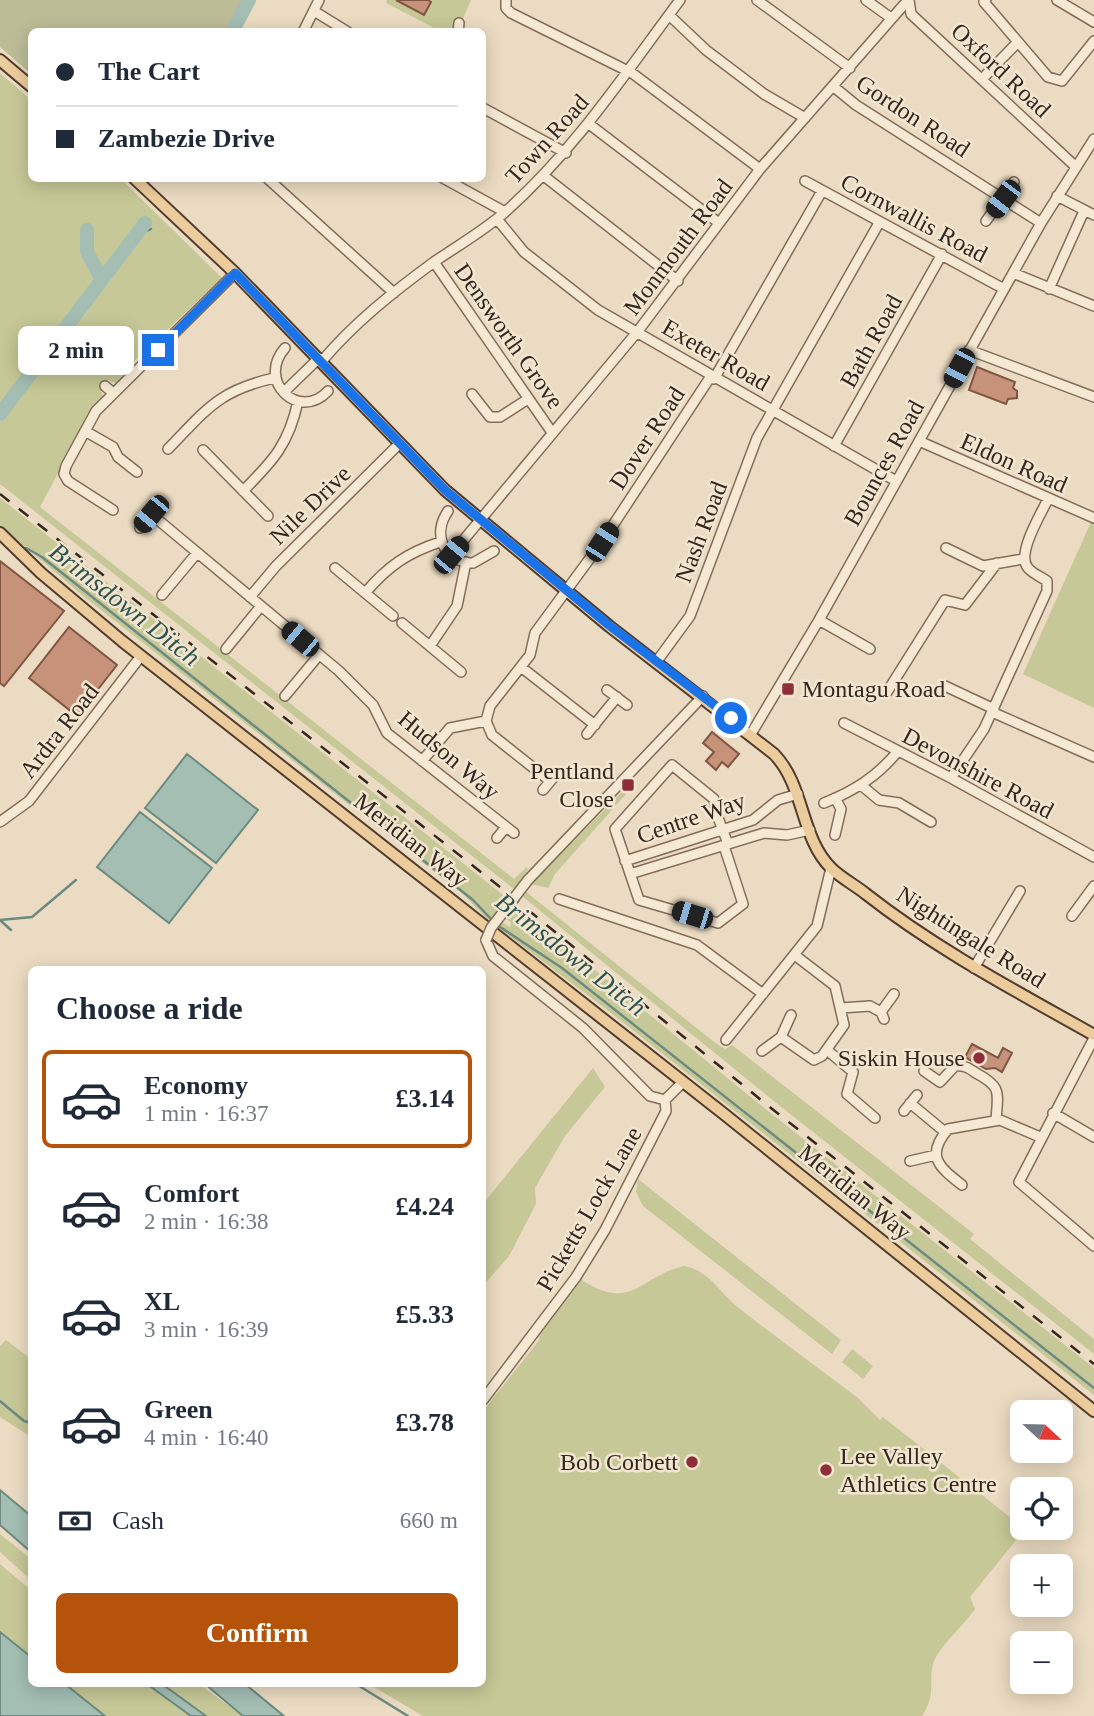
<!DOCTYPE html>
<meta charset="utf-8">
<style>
:root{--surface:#fff;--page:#f2f2f3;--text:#1f2937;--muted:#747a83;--line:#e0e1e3;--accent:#b45309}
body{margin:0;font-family:"Times New Roman",serif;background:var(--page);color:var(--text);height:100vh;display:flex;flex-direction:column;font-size:26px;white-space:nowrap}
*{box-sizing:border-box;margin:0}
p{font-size:23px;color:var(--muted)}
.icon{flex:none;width:38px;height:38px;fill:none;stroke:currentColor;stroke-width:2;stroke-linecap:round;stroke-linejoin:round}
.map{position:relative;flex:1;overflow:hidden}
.drawer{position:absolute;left:28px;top:966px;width:458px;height:721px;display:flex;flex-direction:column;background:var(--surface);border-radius:10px;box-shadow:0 4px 18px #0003}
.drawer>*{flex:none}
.hud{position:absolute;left:28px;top:28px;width:458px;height:154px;border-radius:10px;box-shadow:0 4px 18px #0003;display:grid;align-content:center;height:154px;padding:0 28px;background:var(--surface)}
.needle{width:46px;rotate:112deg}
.buttons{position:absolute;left:1010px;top:1400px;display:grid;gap:14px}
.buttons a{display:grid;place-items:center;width:63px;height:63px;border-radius:10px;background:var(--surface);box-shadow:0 4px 18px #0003;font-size:35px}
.end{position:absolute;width:32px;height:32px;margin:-16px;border:9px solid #1a73e8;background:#fff;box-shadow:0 0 0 4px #fff}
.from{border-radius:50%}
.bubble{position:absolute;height:49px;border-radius:10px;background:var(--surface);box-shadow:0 4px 18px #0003;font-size:23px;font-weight:700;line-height:49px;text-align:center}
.car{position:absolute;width:21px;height:42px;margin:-21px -10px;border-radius:9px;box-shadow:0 0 5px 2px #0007;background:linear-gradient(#222 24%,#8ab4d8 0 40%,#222 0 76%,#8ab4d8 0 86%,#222 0)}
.hud b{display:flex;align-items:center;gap:24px;height:66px;font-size:26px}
.hud b+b{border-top:2px solid var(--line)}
.hud i{width:18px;height:18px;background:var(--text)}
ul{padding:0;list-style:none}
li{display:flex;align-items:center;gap:21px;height:98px;margin:0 14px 10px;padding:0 14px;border:4px solid transparent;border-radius:10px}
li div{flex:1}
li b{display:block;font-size:26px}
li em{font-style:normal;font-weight:700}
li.selected{border-color:var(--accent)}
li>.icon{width:63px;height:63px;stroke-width:1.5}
h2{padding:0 28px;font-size:32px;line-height:84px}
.pay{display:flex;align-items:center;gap:18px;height:77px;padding:0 28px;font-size:26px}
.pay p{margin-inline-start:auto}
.cta{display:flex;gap:14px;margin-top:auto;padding:14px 28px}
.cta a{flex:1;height:80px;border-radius:10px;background:var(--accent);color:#fff;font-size:28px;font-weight:700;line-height:80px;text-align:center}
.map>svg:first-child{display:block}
</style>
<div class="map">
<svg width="1094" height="1716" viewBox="0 0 1094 1716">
<rect width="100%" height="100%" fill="#ebdbc2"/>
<path fill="#c6c897" d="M 387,0 L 471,0 L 457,32 L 440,31 L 386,3 Z
M 0,73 L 31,100 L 32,178 L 121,179 L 222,278 L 126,369 L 128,371 L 116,383 L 107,380 L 100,387 L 103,396 L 95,404 L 40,507 L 514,879 L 527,867 L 528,870 L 514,889 L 0,484 Z
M 0,498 L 507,898 L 493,917 L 510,927 L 511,923 L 506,918 L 515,905 L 763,1107 L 1094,1368 L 1094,1395 L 606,1009 L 488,920 L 464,895 L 82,595 L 16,539 L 14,540 L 0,527 Z
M 1091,522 L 1094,524 L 1094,708 L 1023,674 Z
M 623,791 L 626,794 L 555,874 L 548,888 L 531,884 Z
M 525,891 L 714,1042 L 725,1049 L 732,1045 L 974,1234 L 970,1239 L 1094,1339 L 1094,1354 L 770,1098 L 522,896 Z
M 593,1068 L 605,1087 L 565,1136 L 535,1188 L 536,1204 L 509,1256 L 483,1286 L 483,1204 Z
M 638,1179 L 841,1340 L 832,1354 L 643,1206 L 636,1192 Z
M 684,1266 C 708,1270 718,1290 735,1305 C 775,1337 817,1367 858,1398 L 880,1420 L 883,1417 L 1025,1529 L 970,1597 L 975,1609 C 964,1625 945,1641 936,1657 C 925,1678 939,1690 922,1716 L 423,1716 L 369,1684 L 483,1684 L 483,1411 L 540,1339 L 538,1337 L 580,1279 C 632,1313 638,1277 684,1266 Z
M 6,1340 L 31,1359 L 31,1437 L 0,1417 L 0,1346 Z
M 852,1349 L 873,1366 L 863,1379 L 842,1362 Z
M 0,1534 L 31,1559 L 31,1580 L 0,1552 Z
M 0,1564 L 31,1590 L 31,1657 L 0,1632 Z
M 65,1684 L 147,1684 L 191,1716 L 105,1716 Z
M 162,1684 L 199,1684 L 243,1716 L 206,1716 Z"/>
<path fill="#bcbd96" d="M 0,0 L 247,0 L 230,31 L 32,32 L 31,74 L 0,47 Z"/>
<path fill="#a4beb4" stroke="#6c8b80" stroke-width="2" d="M 187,754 L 258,810 L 216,863 L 145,808 Z
M 140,812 L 212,868 L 169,923 L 97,867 Z
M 0,1490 L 31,1516 L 31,1552 L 0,1525 Z
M 0,1632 L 31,1657 L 32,1684 L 65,1684 L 105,1716 L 0,1716 Z
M 147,1684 L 162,1684 L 206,1716 L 191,1716 Z
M 205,1684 L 245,1684 L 284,1716 L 243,1716 Z"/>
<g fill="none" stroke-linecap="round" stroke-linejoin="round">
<path stroke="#6c8b80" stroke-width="2.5" d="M 140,233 L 151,229
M 26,548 L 42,557 L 473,900 L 492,920
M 0,920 L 32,917 L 76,880
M 1,921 L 11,930
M 497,925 L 562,968 L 1094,1388
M 0,1401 L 24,1421 L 32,1423
M 356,1684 L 408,1716"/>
<path stroke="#a4beb4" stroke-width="14" d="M 232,32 L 249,0
M 87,230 L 87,252 L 102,280
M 0,414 L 145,223"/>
</g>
<path fill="#c6937a" stroke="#815542" stroke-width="2" d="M 396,0 L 428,0 L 431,2 L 424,15 Z
M 977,367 L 1015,382 L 1013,388 L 1017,391 L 1017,398 L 1008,399 L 1006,404 L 969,390 Z
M 0,561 L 64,611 L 4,686 L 0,683 Z
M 69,627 L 117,665 L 77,716 L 29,678 Z
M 712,732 L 739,754 L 728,767 L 722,762 L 716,770 L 706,761 L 714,752 L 703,743 Z
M 972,1044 L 998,1058 L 1003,1048 L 1012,1053 L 1002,1072 L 995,1068 L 986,1069 L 965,1057 Z"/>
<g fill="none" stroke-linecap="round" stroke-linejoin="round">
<defs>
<path id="minor" d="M 506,0 L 506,8 L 511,13 L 632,73 L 760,169
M 757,0 L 850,68
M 866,0 L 891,18
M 909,0 L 911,14 L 1075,166
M 986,0 L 984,2 L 1048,77 L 1062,81 L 1094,41
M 1057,0 L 1094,22
M 314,11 L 348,32
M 669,15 L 706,50 L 764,94 L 805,118
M 303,32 L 319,0
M 458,32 L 459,23
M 983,78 L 1018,42
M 834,87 L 856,105 L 1041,223
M 483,108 L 566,153
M 589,124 L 719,223
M 544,176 L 678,281
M 267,178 L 394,293
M 443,178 L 505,212
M 805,181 L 1004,289
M 1057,196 L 1094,215
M 497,219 L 524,252 L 598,310 L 896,481
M 986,221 L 1014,182
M 434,262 L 551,431
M 1013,273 L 1094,306
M 1049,289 L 1084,211
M 285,348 C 256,381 299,422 328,391
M 969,350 L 1094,397
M 322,361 C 354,323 393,292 434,262 C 457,246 482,232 504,213 C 574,151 624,75 680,0
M 714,379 L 822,191
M 105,386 L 113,393
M 284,392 L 319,358
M 472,394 L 490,417 L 500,417 L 528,399
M 85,431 L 113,447 L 118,457 L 137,472
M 919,441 L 1094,518
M 834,446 L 942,254
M 168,449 C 207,409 218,391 274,378
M 203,450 L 268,516
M 243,491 C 273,461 289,444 298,401
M 113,510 L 68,481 L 64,474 L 66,466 L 96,411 L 235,273
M 448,511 C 432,534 443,562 473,563 L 494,551
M 151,514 L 339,671 L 373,705 L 387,733 L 514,833
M 140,528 L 158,506
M 946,548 L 983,566 L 1023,559
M 451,555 L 638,331 L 760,169 L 908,0
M 335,568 L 393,616
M 365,593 C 388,566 407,553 440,542
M 162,595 L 197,553
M 250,597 L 276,566 L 400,443
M 819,620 L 870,649
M 402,623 L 461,672
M 430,646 L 457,606 L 466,562
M 226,649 L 261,606
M 657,661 L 690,616 L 757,438 L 879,223
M 521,667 L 595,725
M 945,686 L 994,709
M 607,690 L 627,705
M 887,692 L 945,600 L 965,605 L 997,563
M 285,696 L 319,655
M 992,712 L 1094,757
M 486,721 L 492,735 L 550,781
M 844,723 L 951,778 L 1094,857
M 587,734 L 617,697
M 751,734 L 819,620 L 1041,223 L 1094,139
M 422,761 L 450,728 L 486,721 L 490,706 L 530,655 L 535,633 L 602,542 L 711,376
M 951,778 L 984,729 L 1047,591 L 1047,581 C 1041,577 1032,573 1028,568 C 1016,554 1041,514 1048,499
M 861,785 L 879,800 L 899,803 L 931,822
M 543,790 L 558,772
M 824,803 C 854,791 878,776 898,751
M 0,822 L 29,801 L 141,656
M 835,835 L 841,809 L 835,798
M 497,838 L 506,827
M 724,846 L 743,904 L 718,923 L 639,900 L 615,829 L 672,765 L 714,799 L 714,807 L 728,844
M 625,861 L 753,820 L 778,800 L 798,794
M 630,874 L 764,833 L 787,835 L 810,830
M 528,880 L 703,696
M 559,899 L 697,945 L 763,994
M 1072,916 L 1094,886
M 486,940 L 493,956 L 583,1028 L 650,1096 L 665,1100 L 683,1082
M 974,968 L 1020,891
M 841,1008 L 870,1006 L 881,1012 L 884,1019
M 881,1012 L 894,994
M 781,1037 L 814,1060 L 822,1056 L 844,1025 L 835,986 L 796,956
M 1094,1038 L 1019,1182 L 1094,1246
M 726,1040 L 817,926 L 831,868
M 827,1050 L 853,1072 L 847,1094 L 875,1118
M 762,1051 L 781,1037 L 791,1015
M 924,1071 L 940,1082 L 955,1066 C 964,1065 969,1068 976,1073 C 1002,1087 998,1092 996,1120
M 910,1103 L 945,1132
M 904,1111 L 917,1095
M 1053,1113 L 1094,1137
M 910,1161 L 936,1155
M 962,1185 C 939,1167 925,1156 948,1129 L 1000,1120 L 1040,1137
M 483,1400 L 576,1277 L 605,1230 L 666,1111 L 665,1100"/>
<path id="major" d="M 0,60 L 32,87
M 134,178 L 235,273 L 445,490 L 609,626 L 774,754 C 805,786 800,837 831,868 C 841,878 855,885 866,894 C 936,949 1016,991 1094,1035
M 0,533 L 41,573 L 122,641 L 724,1114 L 1094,1411"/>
</defs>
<use href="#minor" stroke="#836d5a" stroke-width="12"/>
<use href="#major" stroke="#513c2f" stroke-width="14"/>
<use href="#minor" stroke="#f6e9d4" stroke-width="9"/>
<use href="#major" stroke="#eccc9c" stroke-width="10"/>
<path stroke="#34271e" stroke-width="2.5" stroke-dasharray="12 12" stroke-linecap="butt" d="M 0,494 L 500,887 L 766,1104 L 1094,1364"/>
<defs>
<path id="minor-bridge" d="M 486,940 L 491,928 L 528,880"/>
</defs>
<use href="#minor-bridge" stroke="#836d5a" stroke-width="12" stroke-linecap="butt"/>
<use href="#minor-bridge" stroke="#f6e9d4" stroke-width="9"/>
</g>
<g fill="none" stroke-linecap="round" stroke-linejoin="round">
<path stroke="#1a73e8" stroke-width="9" d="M 158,350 L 235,273 L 445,490 L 610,626 L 731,718"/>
</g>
<g fill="#8e2e38" stroke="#f3e6d1" stroke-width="2.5">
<rect x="781" y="682" width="14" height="14" rx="3.5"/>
<rect x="621" y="778" width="14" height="14" rx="3.5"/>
<circle cx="979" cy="1058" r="7"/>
<circle cx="692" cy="1462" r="7"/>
<circle cx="826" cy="1470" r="7"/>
</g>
<g text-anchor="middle" stroke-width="5" stroke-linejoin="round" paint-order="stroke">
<g font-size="24" fill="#34271e" stroke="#f3e6d1">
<text transform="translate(1001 70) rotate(43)" y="8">Oxford Road</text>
<text transform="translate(913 116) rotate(33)" y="8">Gordon Road</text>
<text transform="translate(547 139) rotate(-48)" y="8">Town Road</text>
<text transform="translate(914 218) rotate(28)" y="8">Cornwallis Road</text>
<text transform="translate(678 247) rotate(-53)" y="8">Monmouth Road</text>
<text transform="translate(509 336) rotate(55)" y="8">Densworth Grove</text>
<text transform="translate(871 341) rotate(-61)" y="8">Bath Road</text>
<text transform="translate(716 355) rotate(30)" y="8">Exeter Road</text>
<text transform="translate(647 438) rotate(-57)" y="8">Dover Road</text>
<text transform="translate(884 463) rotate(-61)" y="8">Bounces Road</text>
<text transform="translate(1014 463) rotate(24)" y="8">Eldon Road</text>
<text transform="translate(310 505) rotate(-44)" y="8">Nile Drive</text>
<text transform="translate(701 532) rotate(-69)" y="8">Nash Road</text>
<text transform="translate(59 731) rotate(-52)" y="8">Ardra Road</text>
<text transform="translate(449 755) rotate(40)" y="8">Hudson Way</text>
<text transform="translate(978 773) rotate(28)" y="8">Devonshire Road</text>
<text transform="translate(691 818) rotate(-19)" y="8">Centre Way</text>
<text transform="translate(411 840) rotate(38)" y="8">Meridian Way</text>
<text transform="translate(971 937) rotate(32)" y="8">Nightingale Road</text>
<text transform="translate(855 1192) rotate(39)" y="8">Meridian Way</text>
<text transform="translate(589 1209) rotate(-60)" y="8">Picketts Lock Lane</text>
</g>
<g font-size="24" fill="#34271e" stroke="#f3e6d1" text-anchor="end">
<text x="802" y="697" text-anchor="start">Montagu Road</text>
<text x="614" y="779">Pentland<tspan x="614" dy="28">Close</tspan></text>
<text x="965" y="1066">Siskin House</text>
<text x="840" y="1464" text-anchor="start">Lee Valley<tspan x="840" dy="28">Athletics Centre</tspan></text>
<text x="678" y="1470">Bob Corbett</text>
</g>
<g font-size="26" font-style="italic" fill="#2e534d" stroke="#f3e6d1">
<text transform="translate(125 604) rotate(38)" y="9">Brimsdown Ditch</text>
<text transform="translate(571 954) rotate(38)" y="9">Brimsdown Ditch</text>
</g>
</g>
</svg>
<div class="buttons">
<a><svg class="needle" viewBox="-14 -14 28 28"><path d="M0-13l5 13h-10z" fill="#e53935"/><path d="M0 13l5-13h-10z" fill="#747a83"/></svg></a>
<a><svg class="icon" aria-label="locate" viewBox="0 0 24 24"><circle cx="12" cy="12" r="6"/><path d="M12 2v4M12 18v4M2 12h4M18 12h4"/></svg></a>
<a>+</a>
<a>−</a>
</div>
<i class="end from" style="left:731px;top:718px"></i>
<i class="end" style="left:158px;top:350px"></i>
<div class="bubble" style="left:18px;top:326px;width:116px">2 min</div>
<i class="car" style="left:1003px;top:199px;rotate:217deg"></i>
<i class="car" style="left:959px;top:368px;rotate:208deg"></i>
<i class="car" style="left:151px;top:514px;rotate:220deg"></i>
<i class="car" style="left:602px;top:542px;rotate:33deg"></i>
<i class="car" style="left:451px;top:555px;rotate:40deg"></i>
<i class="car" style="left:300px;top:639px;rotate:310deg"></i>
<i class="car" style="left:692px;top:915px;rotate:287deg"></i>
<div class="hud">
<b><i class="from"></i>The Cart</b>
<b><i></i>Zambezie Drive</b>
</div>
<section class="drawer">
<h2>Choose a ride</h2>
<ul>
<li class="selected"><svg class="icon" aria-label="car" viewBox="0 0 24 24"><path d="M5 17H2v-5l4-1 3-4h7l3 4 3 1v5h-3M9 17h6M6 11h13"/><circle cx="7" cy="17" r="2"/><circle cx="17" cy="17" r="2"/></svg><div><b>Economy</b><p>1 min · 16:37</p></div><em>£3.14</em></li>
<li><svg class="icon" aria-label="car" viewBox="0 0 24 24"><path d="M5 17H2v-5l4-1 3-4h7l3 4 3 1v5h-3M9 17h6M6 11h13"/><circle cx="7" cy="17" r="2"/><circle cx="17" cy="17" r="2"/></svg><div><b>Comfort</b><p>2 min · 16:38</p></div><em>£4.24</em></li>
<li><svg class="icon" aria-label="car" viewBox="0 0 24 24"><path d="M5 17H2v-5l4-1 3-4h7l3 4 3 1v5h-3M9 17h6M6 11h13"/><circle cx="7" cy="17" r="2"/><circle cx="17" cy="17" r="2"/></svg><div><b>XL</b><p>3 min · 16:39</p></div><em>£5.33</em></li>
<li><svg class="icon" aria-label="car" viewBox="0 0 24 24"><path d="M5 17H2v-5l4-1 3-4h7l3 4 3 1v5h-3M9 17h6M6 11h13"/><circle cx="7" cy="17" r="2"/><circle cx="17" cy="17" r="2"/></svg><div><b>Green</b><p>4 min · 16:40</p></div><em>£3.78</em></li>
</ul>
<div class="pay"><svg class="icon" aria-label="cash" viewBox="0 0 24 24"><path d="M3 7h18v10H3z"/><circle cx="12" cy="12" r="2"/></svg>Cash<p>660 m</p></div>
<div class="cta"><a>Confirm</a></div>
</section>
</div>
